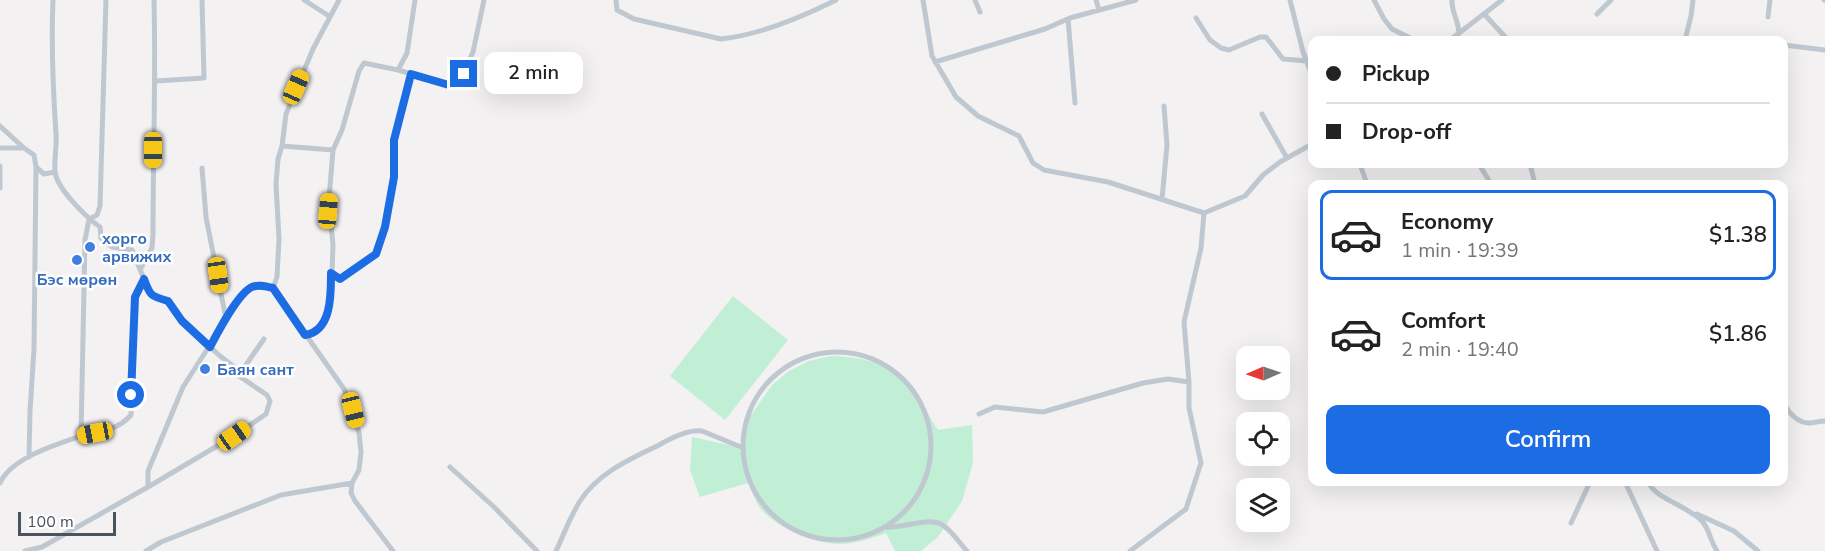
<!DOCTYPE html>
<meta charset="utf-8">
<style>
:root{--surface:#fff;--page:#f2f2f2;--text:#222;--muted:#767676;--line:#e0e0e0;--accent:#1c6ce3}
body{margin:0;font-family:"Nunito Sans",sans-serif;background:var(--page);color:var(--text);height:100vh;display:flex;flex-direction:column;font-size:22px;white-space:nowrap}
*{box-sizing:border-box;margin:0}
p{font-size:20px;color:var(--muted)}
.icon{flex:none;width:33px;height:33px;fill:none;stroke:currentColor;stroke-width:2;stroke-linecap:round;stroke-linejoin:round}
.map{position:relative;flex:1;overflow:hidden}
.side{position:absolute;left:1308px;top:180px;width:480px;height:306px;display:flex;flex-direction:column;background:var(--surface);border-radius:12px;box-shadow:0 6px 24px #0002}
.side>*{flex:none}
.hud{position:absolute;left:1308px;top:36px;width:480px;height:132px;border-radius:12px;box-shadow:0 6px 24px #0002;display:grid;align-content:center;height:132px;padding:0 18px;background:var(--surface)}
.needle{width:39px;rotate:268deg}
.controls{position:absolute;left:1236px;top:346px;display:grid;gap:12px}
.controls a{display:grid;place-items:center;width:54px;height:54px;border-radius:12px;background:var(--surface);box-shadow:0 6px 24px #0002;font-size:30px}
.scale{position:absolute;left:18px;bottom:15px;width:98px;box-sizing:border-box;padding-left:6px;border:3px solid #49545f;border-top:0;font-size:16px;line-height:21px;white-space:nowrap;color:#49545f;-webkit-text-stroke:4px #fff;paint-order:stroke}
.end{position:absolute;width:27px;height:27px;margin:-14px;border:8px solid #1c6ce3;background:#fff;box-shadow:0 0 0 3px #fff}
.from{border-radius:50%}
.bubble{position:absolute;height:42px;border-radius:12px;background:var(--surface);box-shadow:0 6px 24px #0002;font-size:20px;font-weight:600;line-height:42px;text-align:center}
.car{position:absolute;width:18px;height:36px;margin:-18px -9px;border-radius:8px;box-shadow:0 0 4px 2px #0007;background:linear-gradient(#f5c518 24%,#345 0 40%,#f5c518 0 76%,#345 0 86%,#f5c518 0)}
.hud b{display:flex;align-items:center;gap:21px;height:57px;font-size:22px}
.hud b+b{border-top:2px solid var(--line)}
.hud i{width:15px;height:15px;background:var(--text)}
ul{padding:10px 0 0;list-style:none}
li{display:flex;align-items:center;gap:18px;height:90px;margin:0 12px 9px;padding:0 6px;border:3px solid transparent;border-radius:12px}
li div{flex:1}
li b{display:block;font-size:22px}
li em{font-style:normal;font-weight:600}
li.active{border-color:var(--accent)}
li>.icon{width:54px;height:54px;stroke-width:1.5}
.action{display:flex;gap:12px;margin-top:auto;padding:12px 18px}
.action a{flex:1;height:69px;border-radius:12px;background:var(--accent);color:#fff;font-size:24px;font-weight:600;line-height:69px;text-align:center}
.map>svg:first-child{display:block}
</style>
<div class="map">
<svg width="1825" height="551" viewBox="0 0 1825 551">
<rect width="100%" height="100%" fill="#f3f1f1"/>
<path fill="#c1efd5" d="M 733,296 L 788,340 L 725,420 L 670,376 Z
M 831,356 C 892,357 909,381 938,430 L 972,425 L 973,463 L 962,501 L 938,537 L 921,551 L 895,551 L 886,533 C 872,538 855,544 840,544 C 815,544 776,528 760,508 C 755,501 752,491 748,483 L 700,497 L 690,470 L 692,437 L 743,448 L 746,422 L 772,385 L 789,371 L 809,361 Z"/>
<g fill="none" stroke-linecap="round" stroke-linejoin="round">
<path stroke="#bfc8d0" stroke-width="5" d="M 53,0 C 51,45 53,89 56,134 C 57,146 54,159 55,171 C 56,188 86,217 100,227 L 101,238 L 112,247 L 132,250 L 144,279 L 135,297 L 131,415 C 118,430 100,432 81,436
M 304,0 L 329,16
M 616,0 L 617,10 L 634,19 L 721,39 C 759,35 802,17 836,0
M 923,0 L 932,56 L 956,97 L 978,116 L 1019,136 L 1033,163 L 1044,170 L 1108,182 L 1204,213 L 1245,196 L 1263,175 L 1280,162 L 1312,144
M 975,0 L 980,12
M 1096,0 L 1099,10
M 1290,0 L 1303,52 L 1312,75
M 1374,0 L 1384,19 L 1392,29 L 1414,40
M 1452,0 C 1451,14 1463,27 1457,40
M 1824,0 L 1825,0
M 1597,14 L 1611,0
M 1485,15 L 1508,40
M 1768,17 L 1770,0
M 1196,18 L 1210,40 L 1221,48 L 1229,50 L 1260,37 L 1266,37 L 1283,59 L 1307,61
M 1068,19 L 1075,103
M 1450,40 L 1502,0
M 1685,40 L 1691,16 L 1693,0
M 1784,45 L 1825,50
M 935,62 L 1045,29 L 1070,18 L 1136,0
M 398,70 L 449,85 L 458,84 L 473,52 L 484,0
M 156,81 L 204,78 L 202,0
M 1262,114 L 1287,158
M 0,126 L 24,148
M 282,146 L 333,150
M 0,148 L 24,148 L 34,155 L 36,167 L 44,174 L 55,172
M 1360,164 L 1367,184
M 1479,164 L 1491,184
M 1530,164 L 1535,184
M 0,166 L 0,188
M 202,168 L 206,217 L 226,319
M 1162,199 L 1167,145 L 1164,106
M 141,268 L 152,248 L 153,235 C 153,156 156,78 154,0
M 331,273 L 340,279 L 376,254 L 385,227 L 394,177 L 394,140 L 411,74
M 144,279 L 149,293 L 168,301 L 182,321 L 220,356 L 241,372 L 239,376 L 267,395 L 270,401 L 266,414 L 234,436 L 148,487
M 273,288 L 277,277 L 279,239 L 276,184 L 278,159 L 282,146 L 286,114 L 313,49 L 339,0
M 305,335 L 314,334 L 323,324 L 331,301 L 333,245 L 331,224 L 328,211 L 333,150 L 342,130 L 359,71 L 364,63 L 398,70 L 407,53 L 415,0
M743 446a94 94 0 1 1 188 0a94 94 0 1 1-188 0Z
M 241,372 L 264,339
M 1784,404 C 1789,413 1798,423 1809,423 C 1814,423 1819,421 1825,421
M 979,414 L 995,407 L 1043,412 L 1143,383 L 1168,379 L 1189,382
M 29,457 L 30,411 L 34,349 L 36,167
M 450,467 L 494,507 L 537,551
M 1625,482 L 1657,551
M 1648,482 C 1656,499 1686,505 1702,521 C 1710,530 1710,541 1717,551
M 0,483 C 11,458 57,444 81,436 L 85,240 L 89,219 L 97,215 L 100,206 L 106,0
M 1697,514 L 1734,531 L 1758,551
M 1571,523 L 1590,482
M 884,527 C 901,529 926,517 941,524 C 951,529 959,543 967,551
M 25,551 L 42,547 L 148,487 L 148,471 L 183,387 L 242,295 L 250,288 L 258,286 L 273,288 L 344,389 L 353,410 L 359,433 L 361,452 L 359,470 L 352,483 L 351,493 L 355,501 L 393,551
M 146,551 L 161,542 L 281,495 L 352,483
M 556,551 C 564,534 570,517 580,501 C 598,473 630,459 659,445 C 671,438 688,429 702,431 L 741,447
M 1130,551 L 1186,509 L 1201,463 L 1189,408 L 1189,382 L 1184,322 L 1201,248 L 1204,213"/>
</g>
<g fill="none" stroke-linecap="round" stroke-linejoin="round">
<path stroke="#1c6ce3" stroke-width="8" d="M 131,395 L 135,297 L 144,279 C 150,296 151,296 168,301 L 182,321 L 210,347 C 218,332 236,297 250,288 C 256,284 265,286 273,288 L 305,335 C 332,331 331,294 331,273 L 340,279 L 376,254 L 385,227 L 394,177 L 394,140 L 411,74 L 449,85 L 458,84 L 464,74"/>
</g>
<g fill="#3f7fe0" stroke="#fff" stroke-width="2">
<circle cx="90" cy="247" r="6"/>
<circle cx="77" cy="260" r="6"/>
<circle cx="205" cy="369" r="6"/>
</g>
<g text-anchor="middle" stroke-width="5" stroke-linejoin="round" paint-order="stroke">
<g font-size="16" font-weight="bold" fill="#366cbe" stroke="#fff" text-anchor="start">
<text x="102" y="244">хорго<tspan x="102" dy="18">арвижих</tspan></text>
<text x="77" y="285" text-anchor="middle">Бэс мөрөн</text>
<text x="217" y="375">Баян сант</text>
</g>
</g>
</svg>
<div class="controls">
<a><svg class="needle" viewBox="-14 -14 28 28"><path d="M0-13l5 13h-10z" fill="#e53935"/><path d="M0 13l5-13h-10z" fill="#767676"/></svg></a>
<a><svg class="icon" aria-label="locate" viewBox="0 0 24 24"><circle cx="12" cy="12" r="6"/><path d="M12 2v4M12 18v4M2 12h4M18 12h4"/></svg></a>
<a><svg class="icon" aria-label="layers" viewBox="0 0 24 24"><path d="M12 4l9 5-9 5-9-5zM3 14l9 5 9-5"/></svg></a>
</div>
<div class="scale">100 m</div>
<i class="end from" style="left:131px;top:395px"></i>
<i class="end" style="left:464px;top:74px"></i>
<div class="bubble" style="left:484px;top:52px;width:99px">2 min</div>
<i class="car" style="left:296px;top:87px;rotate:24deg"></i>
<i class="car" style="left:153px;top:150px;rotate:180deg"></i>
<i class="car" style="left:328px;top:211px;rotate:5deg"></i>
<i class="car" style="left:218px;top:275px;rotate:172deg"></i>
<i class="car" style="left:353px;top:410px;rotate:166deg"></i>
<i class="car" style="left:95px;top:433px;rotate:259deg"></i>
<i class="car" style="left:234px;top:436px;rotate:55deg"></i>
<div class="hud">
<b><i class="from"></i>Pickup</b>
<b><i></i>Drop-off</b>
</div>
<section class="side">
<ul>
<li class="active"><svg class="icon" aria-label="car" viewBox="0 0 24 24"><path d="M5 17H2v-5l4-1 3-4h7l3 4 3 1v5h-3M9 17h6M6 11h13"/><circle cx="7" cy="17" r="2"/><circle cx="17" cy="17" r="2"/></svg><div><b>Economy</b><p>1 min · 19:39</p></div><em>$1.38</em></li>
<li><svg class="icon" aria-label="car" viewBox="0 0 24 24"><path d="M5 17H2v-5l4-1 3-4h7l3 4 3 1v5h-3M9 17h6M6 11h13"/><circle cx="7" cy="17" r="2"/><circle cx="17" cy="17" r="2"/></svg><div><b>Comfort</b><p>2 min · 19:40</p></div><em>$1.86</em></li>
</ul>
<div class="action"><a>Confirm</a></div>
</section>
</div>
